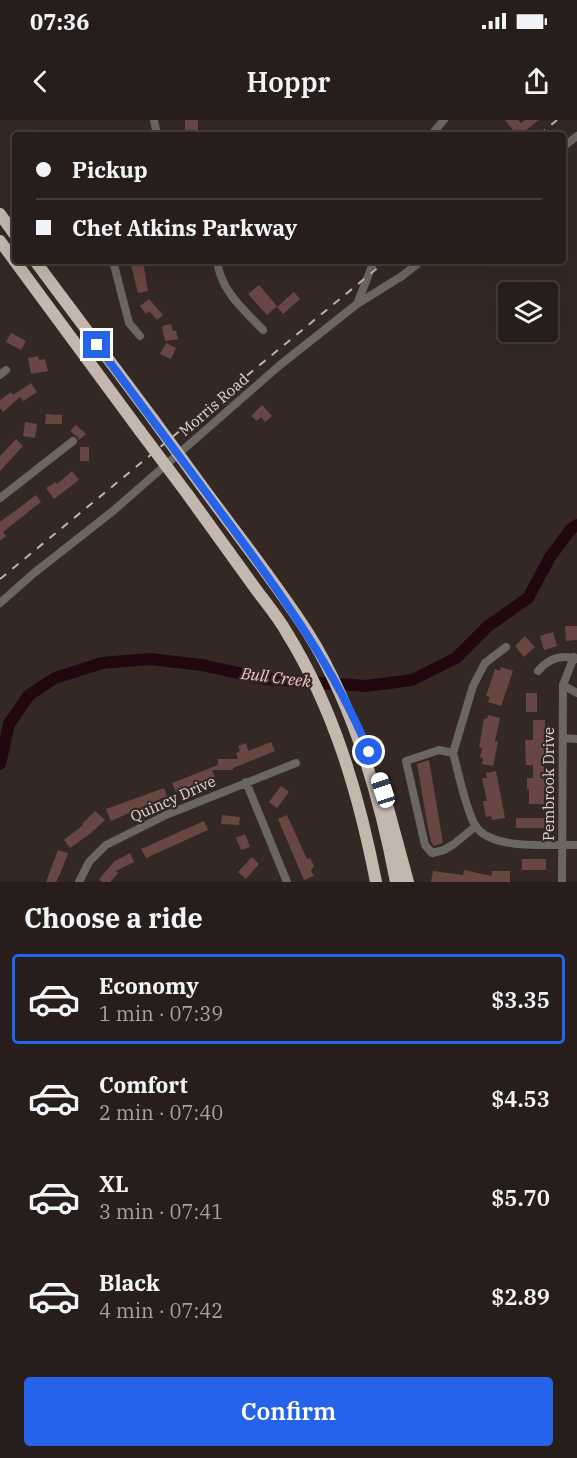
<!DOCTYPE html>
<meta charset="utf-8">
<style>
:root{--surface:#271e1b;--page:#332b28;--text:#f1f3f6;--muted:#a4a2a3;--line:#433c3a;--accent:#2563eb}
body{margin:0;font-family:"IBM Plex Serif",serif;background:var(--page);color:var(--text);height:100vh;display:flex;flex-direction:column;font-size:22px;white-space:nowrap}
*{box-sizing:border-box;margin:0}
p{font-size:20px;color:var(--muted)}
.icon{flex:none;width:33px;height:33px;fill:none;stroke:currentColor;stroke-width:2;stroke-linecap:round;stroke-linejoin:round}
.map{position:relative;height:762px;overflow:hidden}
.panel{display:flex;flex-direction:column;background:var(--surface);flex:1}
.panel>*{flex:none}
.guide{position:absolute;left:12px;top:12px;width:554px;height:132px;border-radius:6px;box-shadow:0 6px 24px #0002,0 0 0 2px var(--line);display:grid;align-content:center;height:132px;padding:0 24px;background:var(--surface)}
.buttons{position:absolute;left:498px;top:162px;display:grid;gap:12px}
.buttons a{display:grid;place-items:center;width:60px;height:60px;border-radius:6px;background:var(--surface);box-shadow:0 6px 24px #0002,0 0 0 2px var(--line);font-size:30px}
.end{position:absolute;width:27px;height:27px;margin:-14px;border:8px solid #2563eb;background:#fff;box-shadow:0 0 0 3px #fff}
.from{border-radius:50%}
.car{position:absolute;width:18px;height:36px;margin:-18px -9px;border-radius:8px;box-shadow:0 0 4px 2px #0007;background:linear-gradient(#fff 24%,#345 0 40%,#fff 0 76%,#345 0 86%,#fff 0)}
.guide b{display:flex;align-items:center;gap:21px;height:57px;font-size:22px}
.guide b+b{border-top:2px solid var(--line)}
.guide i{width:15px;height:15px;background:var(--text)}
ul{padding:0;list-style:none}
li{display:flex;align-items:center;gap:18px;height:90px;margin:0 12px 9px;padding:0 12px;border:3px solid transparent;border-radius:6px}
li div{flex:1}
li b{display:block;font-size:22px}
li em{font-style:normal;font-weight:600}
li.on{border-color:var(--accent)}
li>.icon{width:54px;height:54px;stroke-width:1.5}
h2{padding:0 24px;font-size:27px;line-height:72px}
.cta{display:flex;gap:12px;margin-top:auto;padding:12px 24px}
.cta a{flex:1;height:69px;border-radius:6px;background:var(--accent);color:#fff;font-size:24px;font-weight:600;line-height:69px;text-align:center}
.status{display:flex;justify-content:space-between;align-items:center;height:42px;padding:0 30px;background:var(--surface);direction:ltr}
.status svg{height:16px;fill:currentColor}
header{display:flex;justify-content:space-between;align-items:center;height:78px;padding:0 24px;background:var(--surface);font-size:27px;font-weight:600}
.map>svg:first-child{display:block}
</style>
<div class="status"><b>07:36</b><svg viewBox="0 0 49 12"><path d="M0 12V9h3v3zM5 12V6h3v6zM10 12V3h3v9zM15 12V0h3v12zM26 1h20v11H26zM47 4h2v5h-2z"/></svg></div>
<header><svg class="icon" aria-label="back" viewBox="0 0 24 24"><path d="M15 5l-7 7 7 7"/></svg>Hoppr<svg class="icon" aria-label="share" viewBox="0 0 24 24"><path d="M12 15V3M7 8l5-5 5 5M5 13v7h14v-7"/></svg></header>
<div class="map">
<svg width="577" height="762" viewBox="0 0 577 762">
<rect width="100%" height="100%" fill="#342824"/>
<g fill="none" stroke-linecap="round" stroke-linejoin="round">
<path stroke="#23070e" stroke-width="12" d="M 0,644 L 9,604 L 29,575 L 55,558 L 102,543 L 150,539 L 202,545 L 265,559 L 366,566 L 412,560 L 456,538 L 488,506 L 528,478 L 550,437 L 571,409 L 577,405"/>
</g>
<path fill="#684643" d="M 185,0 L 198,0 L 198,10 L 185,10 Z
M 505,0 L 518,0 L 521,3 L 525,0 L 539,0 L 520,15 L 517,15 Z
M 130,141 L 143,141 L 148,171 L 138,173 Z
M 259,165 L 277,186 L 267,195 L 248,174 Z
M 294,172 L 300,179 L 283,194 L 277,187 Z
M 149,179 L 163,195 L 157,200 L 149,191 L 146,194 L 140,186 Z
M 171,204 L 173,211 L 176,211 L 178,219 L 165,221 L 162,206 Z
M 11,213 L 26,221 L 21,230 L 6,222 Z
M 166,223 L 176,228 L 171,239 L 160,234 Z
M 38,236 L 39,240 L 45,239 L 48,251 L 31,254 L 28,238 Z
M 31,263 L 37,272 L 23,281 L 20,277 L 3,292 L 0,288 L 0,280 L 11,272 L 13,275 Z
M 262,285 L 272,296 L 265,302 L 261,297 L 257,301 L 251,296 Z
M 46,294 L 62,295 L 62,304 L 45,304 Z
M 25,302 L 37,304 L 35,318 L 23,316 Z
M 76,305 L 86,314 L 79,320 L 78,317 L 70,311 Z
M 16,319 L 23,326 L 0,351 L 0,336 Z
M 80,327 L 89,327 L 89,341 L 80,341 Z
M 72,351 L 79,360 L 54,379 L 46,368 L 56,362 L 57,364 Z
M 36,375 L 41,382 L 3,412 L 6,416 L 0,421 L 0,402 Z
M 565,506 L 577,506 L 577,520 L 566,521 Z
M 553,512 L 557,526 L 544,530 L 540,516 Z
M 525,516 L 535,527 L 524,537 L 515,526 Z
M 501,547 L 513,551 L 501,586 L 488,582 L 490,577 L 486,576 L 495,549 L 500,551 Z
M 526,573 L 537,573 L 537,592 L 526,592 Z
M 488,595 L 500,598 L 495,621 L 498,622 L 493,646 L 482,644 L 483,638 L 480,637 L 482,628 L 479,627 L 484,599 L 487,599 Z
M 533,600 L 545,600 L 544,658 L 547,658 L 547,669 L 544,669 L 544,684 L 529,684 L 529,669 L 527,669 L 527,658 L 533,658 L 533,645 L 526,645 L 525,620 L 533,620 Z
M 271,622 L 275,631 L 233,648 L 233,650 L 212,650 L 215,657 L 176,672 L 172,663 L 218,645 L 218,639 L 238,639 L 236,633 L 240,631 L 238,626 L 246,623 L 248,631 Z
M 429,640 L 443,723 L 434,726 L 431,722 L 428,708 L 417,644 Z
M 496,651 L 505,698 L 492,700 L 491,696 L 486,697 L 484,687 L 483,681 L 487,681 L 482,658 L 487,658 L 486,653 Z
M 281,666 L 289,672 L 277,688 L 269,682 Z
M 164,668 L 167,676 L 111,701 L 106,689 Z
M 95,691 L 105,700 L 91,713 L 70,728 L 64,720 L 83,705 L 82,704 Z
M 222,695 L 240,697 L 239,705 L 221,704 Z
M 287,695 L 307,739 L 310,738 L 314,746 L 311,751 L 314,756 L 304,760 L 278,699 Z
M 516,698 L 547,698 L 547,708 L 516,708 Z
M 204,701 L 208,710 L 146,738 L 141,729 Z
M 245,714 L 250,727 L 241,730 L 236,718 Z
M 58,730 L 68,733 L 61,752 L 56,762 L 46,762 Z
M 130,733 L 134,742 L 116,751 L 118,753 L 110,762 L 102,762 L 99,759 L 115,741 Z
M 252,737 L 259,744 L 246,759 L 238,752 Z
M 522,739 L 546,739 L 546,750 L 522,750 Z
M 464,750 L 492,756 L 492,751 L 510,751 L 510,762 L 431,762 L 433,751 L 463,755 Z"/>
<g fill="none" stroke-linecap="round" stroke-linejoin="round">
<path stroke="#6b6662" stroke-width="8" d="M 154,0 L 157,15
M 431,15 L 444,0
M 562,28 L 577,16
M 113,141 L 129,203 L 140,216
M 217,141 C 221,171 243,189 263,210
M 357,184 L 402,156 L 421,141
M 0,255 L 6,250
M 0,378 L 73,321
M 0,483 L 34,453 L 113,391 L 280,245 L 357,184 L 374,141
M 538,551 C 548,539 561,534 577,539
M 563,565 L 577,573
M 563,618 L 577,619
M 453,633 L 439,630 L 406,641 L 425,725 L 432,733 L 444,730 L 454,724 L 476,706
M 453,633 C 459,654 465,687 475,705 C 490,731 550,724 577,725
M 453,633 L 473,566 L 485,543 L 506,527
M 246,662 L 287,762
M 79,762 L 89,742 L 106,725 L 166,695 L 296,643
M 562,762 L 563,565 L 574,537"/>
<path stroke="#c4b8ae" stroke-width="12" d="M 0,94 L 15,115
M 0,121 L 140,311
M 35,141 L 153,299
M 201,365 C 237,414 275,462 308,513 C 354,586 380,678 396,762
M 188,375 C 210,406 233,437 255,468 C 266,483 278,497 287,513 C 334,589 359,675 376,762
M 388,688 L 408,762"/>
<path stroke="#beb5b2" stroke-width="2" stroke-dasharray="8 8" stroke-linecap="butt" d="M 539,15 L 557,0
M 0,459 L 386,141"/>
<path stroke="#c4b8ae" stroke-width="12" d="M 153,299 L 201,365
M 140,311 L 188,375"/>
</g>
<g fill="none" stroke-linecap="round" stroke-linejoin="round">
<path stroke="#2563eb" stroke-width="8" d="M 97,225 C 141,284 185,343 228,402 C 282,475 334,547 369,632"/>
</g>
<g text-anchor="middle" stroke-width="4.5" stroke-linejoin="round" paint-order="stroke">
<g font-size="15" fill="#e0d8d5" stroke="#342824">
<text transform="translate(214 285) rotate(-41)" y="5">Morris Road</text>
<text transform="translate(549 664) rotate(-90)" y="5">Pembrook Drive</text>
<text transform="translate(173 679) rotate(-24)" y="5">Quincy Drive</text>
</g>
<g font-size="16" font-style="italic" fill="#f7c2cb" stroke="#342824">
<text transform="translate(276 557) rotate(7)" y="6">Bull Creek</text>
</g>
</g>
</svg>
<div class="buttons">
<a><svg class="icon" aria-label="layers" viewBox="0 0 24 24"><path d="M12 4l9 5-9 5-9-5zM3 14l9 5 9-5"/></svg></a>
</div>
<i class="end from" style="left:369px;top:632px"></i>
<i class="end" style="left:97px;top:225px"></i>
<i class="car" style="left:383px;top:670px;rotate:342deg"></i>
<div class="guide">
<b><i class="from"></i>Pickup</b>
<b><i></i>Chet Atkins Parkway</b>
</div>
</div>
<section class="panel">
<h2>Choose a ride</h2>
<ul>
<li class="on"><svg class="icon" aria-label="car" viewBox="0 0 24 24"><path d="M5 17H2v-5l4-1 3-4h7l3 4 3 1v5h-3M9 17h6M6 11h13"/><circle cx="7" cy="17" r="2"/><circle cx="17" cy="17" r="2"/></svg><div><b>Economy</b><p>1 min · 07:39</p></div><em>$3.35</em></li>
<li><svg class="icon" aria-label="car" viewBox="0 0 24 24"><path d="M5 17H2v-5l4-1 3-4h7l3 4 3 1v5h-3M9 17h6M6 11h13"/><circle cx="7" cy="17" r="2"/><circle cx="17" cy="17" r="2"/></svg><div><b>Comfort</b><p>2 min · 07:40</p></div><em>$4.53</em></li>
<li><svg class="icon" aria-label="car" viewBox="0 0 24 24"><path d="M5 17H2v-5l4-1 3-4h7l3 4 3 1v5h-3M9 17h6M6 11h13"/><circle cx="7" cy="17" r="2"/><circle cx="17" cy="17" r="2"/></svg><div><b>XL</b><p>3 min · 07:41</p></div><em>$5.70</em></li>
<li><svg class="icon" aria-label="car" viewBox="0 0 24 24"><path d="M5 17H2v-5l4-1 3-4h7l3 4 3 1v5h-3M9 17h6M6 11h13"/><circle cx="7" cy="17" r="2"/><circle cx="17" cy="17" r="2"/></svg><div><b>Black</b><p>4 min · 07:42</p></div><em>$2.89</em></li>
</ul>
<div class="cta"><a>Confirm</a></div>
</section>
